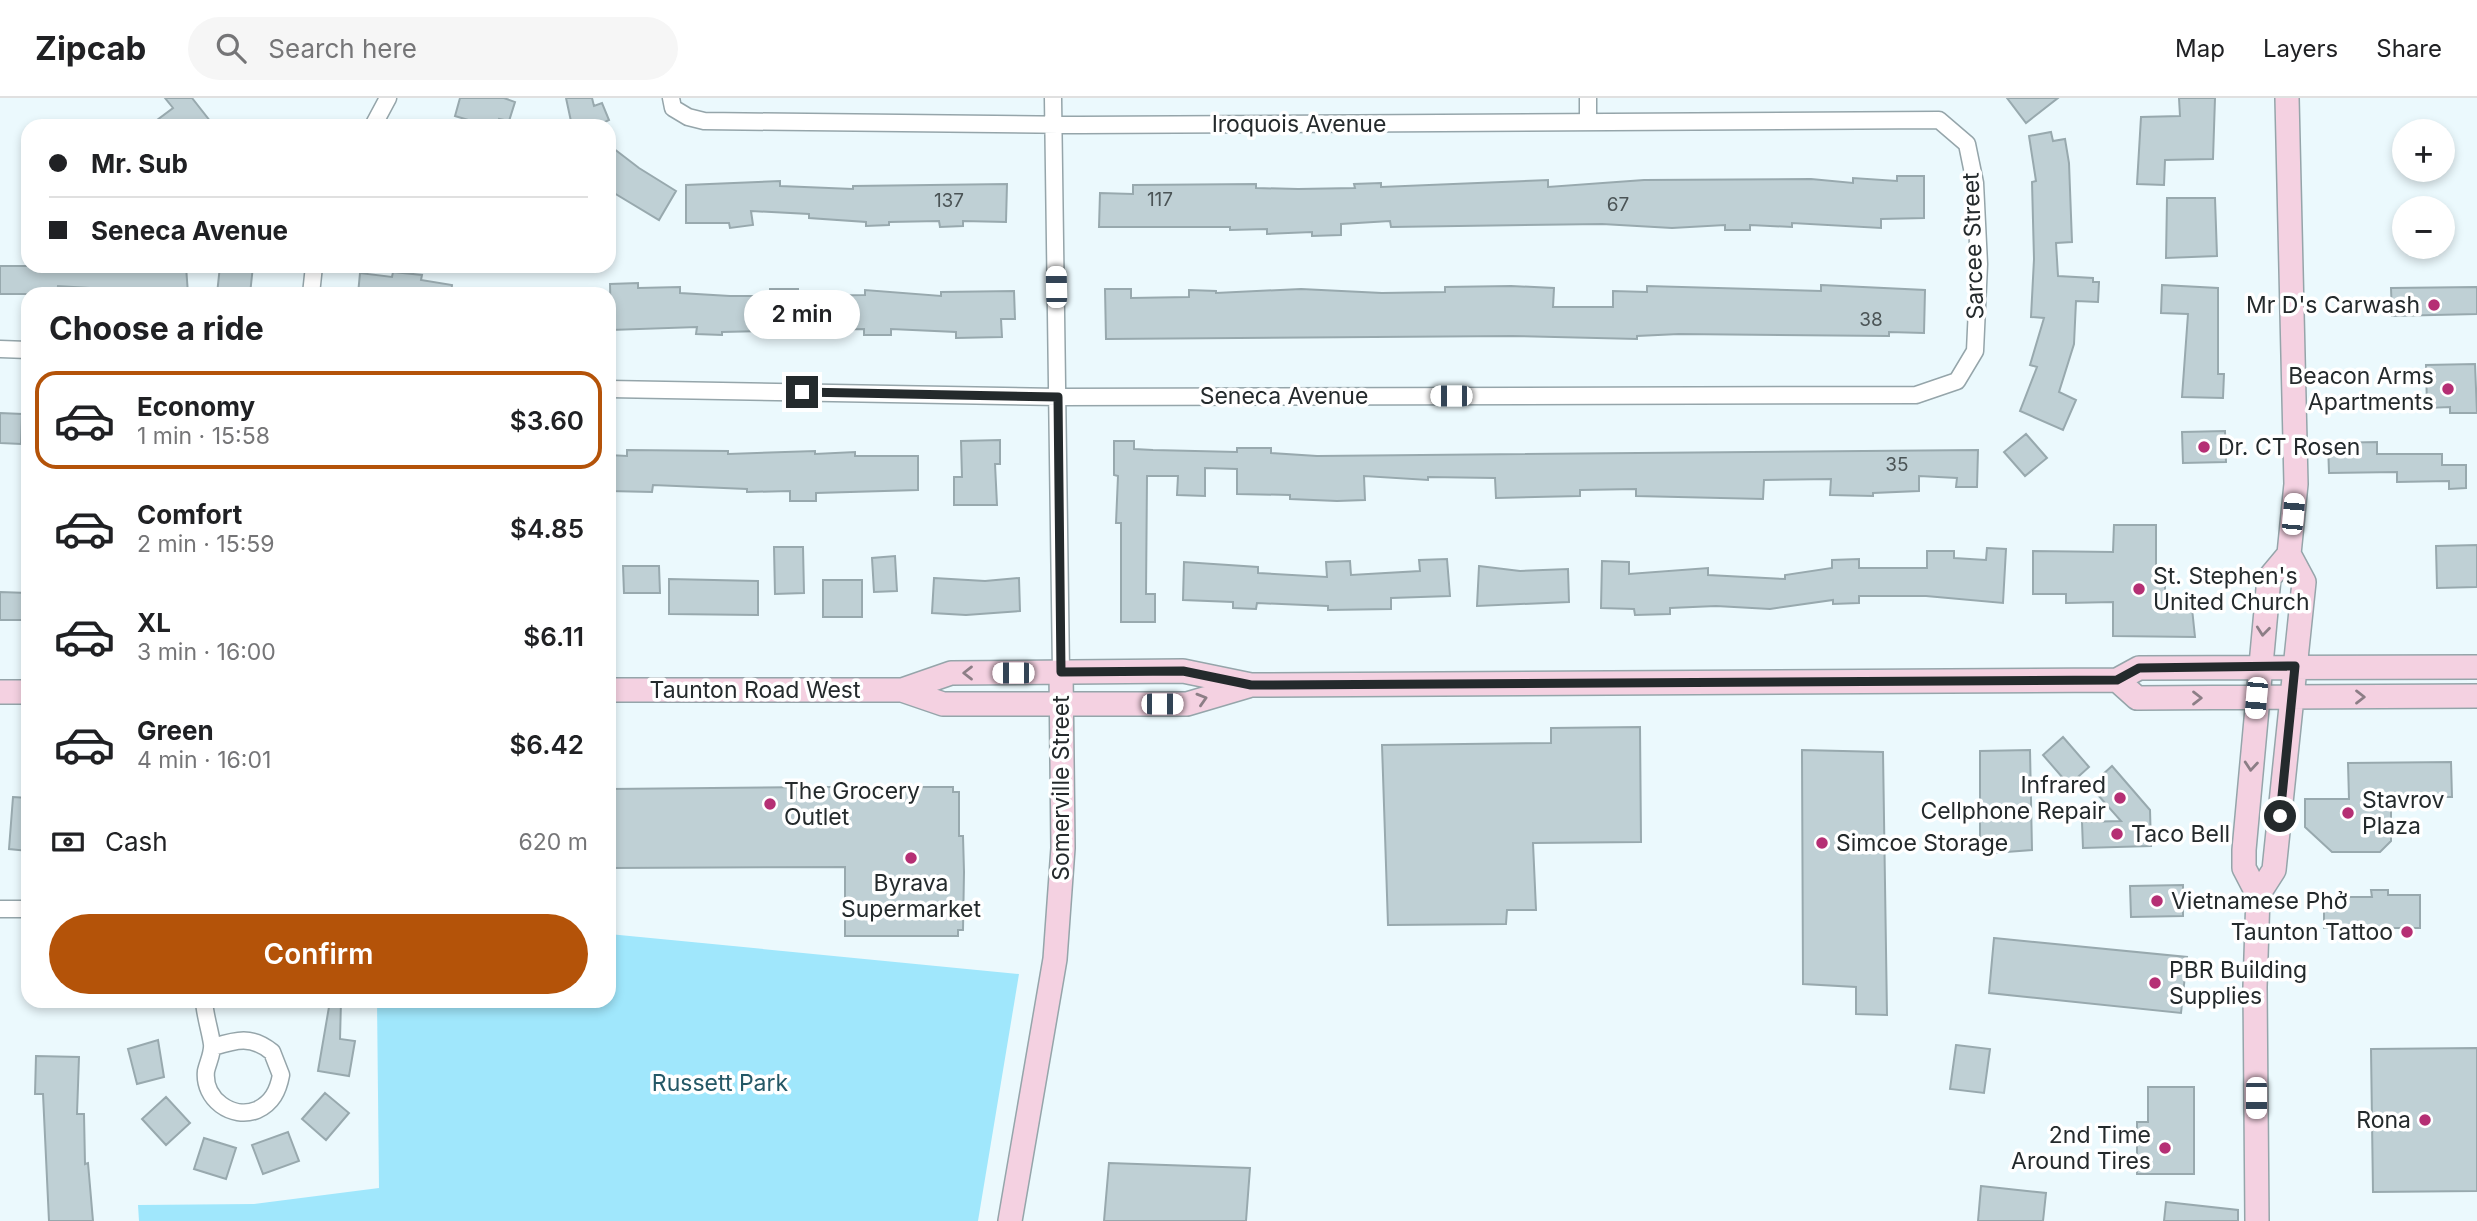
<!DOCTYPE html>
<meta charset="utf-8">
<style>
:root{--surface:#fff;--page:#f6f6f6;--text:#202124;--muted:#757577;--line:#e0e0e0;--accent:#b45309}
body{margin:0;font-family:Inter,sans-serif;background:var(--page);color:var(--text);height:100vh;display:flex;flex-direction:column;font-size:26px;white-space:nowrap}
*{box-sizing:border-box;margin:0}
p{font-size:23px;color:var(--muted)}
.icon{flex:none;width:38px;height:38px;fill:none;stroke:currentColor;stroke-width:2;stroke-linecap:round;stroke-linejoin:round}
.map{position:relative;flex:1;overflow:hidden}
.sheet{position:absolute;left:21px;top:189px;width:595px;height:721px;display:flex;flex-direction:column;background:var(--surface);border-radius:21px;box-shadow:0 4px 10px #0003}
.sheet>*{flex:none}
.banner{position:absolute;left:21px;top:21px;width:595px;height:154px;border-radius:21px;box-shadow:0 4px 10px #0003;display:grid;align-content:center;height:154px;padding:0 28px;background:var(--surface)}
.buttons{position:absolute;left:2392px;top:21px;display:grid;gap:14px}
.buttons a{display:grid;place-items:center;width:63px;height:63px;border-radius:50%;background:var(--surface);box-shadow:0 4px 10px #0003;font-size:35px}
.end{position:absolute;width:32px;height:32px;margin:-16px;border:9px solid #242a2c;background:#fff;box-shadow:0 0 0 4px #fff}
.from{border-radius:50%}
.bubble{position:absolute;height:49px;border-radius:24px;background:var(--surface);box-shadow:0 4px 10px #0003;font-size:23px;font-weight:600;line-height:49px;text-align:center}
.car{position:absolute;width:21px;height:42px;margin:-21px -10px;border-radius:9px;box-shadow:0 0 5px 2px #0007;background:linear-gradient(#fff 24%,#345 0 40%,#fff 0 76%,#345 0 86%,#fff 0)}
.banner b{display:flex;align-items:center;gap:24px;height:66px;font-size:26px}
.banner b+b{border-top:2px solid var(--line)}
.banner i{width:18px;height:18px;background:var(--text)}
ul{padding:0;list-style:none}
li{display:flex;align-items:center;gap:21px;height:98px;margin:0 14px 10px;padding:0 14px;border:4px solid transparent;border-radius:21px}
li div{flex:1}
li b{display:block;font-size:26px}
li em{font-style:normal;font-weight:600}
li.active{border-color:var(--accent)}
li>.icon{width:63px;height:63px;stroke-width:1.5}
h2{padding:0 28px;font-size:32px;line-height:84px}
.pay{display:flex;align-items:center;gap:18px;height:77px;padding:0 28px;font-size:26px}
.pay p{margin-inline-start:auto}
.button{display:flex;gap:14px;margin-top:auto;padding:14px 28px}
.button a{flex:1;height:80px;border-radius:42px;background:var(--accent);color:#fff;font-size:28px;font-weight:600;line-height:80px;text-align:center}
header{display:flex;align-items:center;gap:42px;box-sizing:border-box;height:98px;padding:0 35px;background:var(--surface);border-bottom:2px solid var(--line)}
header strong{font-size:33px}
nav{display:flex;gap:38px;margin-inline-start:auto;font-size:24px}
.search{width:490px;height:63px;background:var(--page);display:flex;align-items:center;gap:18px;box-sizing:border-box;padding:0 24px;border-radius:38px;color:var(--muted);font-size:26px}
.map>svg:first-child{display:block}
</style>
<header>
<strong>Zipcab</strong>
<div class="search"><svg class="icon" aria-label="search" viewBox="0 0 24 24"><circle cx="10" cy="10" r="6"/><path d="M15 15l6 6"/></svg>Search here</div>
<nav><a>Map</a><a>Layers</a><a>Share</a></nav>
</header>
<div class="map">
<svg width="2477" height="1123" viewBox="0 0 2477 1123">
<rect width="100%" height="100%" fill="#ebf9fd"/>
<path fill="#a0e7fc" d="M 609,836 L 1019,876 L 978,1123 L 139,1123 L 138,1107 L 254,1106 L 379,1090 L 377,903 L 609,903 Z"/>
<path fill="#bfd0d5" stroke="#98a9ae" stroke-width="2" d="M 165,0 L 192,0 L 214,28 L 149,28 L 173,10 Z
M 460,0 L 504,0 L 515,4 L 509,23 L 499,21 L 496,28 L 488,28 L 455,18 Z
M 566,0 L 592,0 L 594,8 L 602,5 L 609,22 L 597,28 L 572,28 Z
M 2007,0 L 2058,0 L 2026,25 Z
M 2179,0 L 2215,0 L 2213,61 L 2165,62 L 2164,87 L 2137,86 L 2141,19 L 2180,18 Z
M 2051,34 L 2053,43 L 2065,41 L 2069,65 L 2072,144 L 2056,145 L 2058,178 L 2093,180 L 2093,184 L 2099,184 L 2098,204 L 2076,203 L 2074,246 L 2059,294 L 2076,302 L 2063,332 L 2020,313 L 2037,269 L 2030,267 L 2044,220 L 2031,219 L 2034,161 L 2032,84 L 2036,83 L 2029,38 Z
M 609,47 L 639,70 L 676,93 L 659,122 L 609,92 Z
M 1897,78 L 1924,78 L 1924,120 L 1881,121 L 1881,130 L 1792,125 L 1792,129 L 1750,127 L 1750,132 L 1725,132 L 1725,127 L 1672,130 L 1602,126 L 1391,129 L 1390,123 L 1341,126 L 1341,137 L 1312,138 L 1312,134 L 1267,136 L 1267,131 L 1230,132 L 1230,129 L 1099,129 L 1100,95 L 1133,96 L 1133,87 L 1256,86 L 1256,90 L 1298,91 L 1355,90 L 1354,86 L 1381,85 L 1381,89 L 1548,82 L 1548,89 L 1644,82 L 1811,81 L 1853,85 L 1853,80 L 1897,83 Z
M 780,83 L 780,88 L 853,91 L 853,88 L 1007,86 L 1006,124 L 963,123 L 963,128 L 940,129 L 939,123 L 889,124 L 889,127 L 866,128 L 866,124 L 809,120 L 809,116 L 751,113 L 753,127 L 730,130 L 729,125 L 686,125 L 686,87 Z
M 2167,100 L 2215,100 L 2217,158 L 2166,160 Z
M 0,168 L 186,168 L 188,196 L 58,188 L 57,196 L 0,196 Z
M 220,168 L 253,168 L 250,196 L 217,196 Z
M 393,174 L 422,177 L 421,182 L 452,187 L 451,196 L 358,196 L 360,175 L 392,179 Z
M 638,185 L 638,190 L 680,189 L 680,195 L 730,198 L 770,198 L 770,191 L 798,191 L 798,198 L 865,197 L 865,192 L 941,198 L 941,194 L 1014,193 L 1015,221 L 1001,221 L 1002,239 L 956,240 L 956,234 L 891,231 L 891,237 L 864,237 L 864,231 L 722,234 L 722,237 L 696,236 L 697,229 L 611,232 L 610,186 Z
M 1821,187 L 1925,192 L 1924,235 L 1889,234 L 1889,238 L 1679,236 L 1637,238 L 1637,241 L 1512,238 L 1106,241 L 1105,191 L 1131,191 L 1131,200 L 1189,199 L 1189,192 L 1216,193 L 1216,195 L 1301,191 L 1382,195 L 1445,194 L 1445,189 L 1511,188 L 1554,190 L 1553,209 L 1613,209 L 1613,193 L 1647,194 L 1647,188 L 1821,193 Z
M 2162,187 L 2218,190 L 2218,276 L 2224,276 L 2223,300 L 2182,299 L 2188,216 L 2161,215 Z
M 2477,189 L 2477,216 L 2392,218 L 2391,190 Z
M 2475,266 L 2477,315 L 2450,315 L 2450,309 L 2427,310 L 2426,267 Z
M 0,315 L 22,316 L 21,346 L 0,345 Z
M 2225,333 L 2226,364 L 2183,365 L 2182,334 Z
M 2026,336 L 2047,360 L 2025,378 L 2004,354 Z
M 1000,342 L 1000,366 L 995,366 L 997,407 L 954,407 L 954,379 L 962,379 L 961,343 Z
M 1114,343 L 1134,343 L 1134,351 L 1153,352 L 1237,354 L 1237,350 L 1271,350 L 1271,355 L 1317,358 L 1978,352 L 1977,389 L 1956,389 L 1957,380 L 1919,378 L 1919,393 L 1873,395 L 1873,398 L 1830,397 L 1831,381 L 1764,382 L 1763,401 L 1636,398 L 1636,391 L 1580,392 L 1580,398 L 1496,400 L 1495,380 L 1428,379 L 1428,382 L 1364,378 L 1365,402 L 1337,403 L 1290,401 L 1290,397 L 1237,396 L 1237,371 L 1205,370 L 1205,398 L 1177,397 L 1178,378 L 1147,378 L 1146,496 L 1155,496 L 1155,524 L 1121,524 L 1121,425 L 1116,425 L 1118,378 L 1114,377 Z
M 2377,344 L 2377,356 L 2442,356 L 2442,367 L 2466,367 L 2466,390 L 2449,391 L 2449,383 L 2397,384 L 2397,374 L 2329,375 L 2328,345 Z
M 627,352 L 728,353 L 728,356 L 815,353 L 815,356 L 855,354 L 855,358 L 918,358 L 918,392 L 816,395 L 816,403 L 790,403 L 790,393 L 747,394 L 747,391 L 653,387 L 652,394 L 609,393 L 609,357 L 627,358 Z
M 2114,427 L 2156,427 L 2156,481 L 2165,481 L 2165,501 L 2191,501 L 2195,539 L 2113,538 L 2113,504 L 2066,505 L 2066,496 L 2033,496 L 2033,453 L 2113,454 Z
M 2477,447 L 2477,489 L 2437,490 L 2436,448 Z
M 774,449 L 803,449 L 804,495 L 775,496 Z
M 1987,450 L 2006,451 L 2003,505 L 1926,498 L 1859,498 L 1859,505 L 1833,506 L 1833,502 L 1770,511 L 1716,508 L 1670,510 L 1670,516 L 1635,517 L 1634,511 L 1601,510 L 1602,463 L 1629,464 L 1629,476 L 1708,470 L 1708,477 L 1785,481 L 1785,477 L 1832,470 L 1832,462 L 1859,461 L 1859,470 L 1927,470 L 1927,453 L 1954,453 L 1954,460 L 1986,462 Z
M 895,458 L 897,493 L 874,494 L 872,460 Z
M 1447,461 L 1450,498 L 1391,500 L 1391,511 L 1328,512 L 1328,508 L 1257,505 L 1256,511 L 1233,510 L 1233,504 L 1183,502 L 1184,464 L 1258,469 L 1258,475 L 1327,479 L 1326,464 L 1350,463 L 1351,477 L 1420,473 L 1419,462 Z
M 623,468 L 659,468 L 660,495 L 624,495 Z
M 1479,468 L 1520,473 L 1568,471 L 1569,504 L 1477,508 Z
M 934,480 L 985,483 L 1019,480 L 1020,513 L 966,517 L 932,515 Z
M 669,481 L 758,483 L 758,517 L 669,516 Z
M 823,482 L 862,482 L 862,519 L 823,519 Z
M 0,494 L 28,495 L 28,522 L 0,522 Z
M 1640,629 L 1641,744 L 1533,745 L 1536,812 L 1507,812 L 1506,826 L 1388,827 L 1382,647 L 1551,645 L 1551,630 Z
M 2063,639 L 2089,669 L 2069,687 L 2043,657 Z
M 1802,652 L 1883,654 L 1887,917 L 1856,916 L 1856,889 L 1803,886 Z
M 2030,652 L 2032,752 L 1980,756 L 1980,653 Z
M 2451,664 L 2452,699 L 2391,699 L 2391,743 L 2380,754 L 2332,754 L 2305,729 L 2305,701 L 2349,701 L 2348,665 Z
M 2112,668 L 2150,712 L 2151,748 L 2083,750 L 2082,724 L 2121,723 L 2090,688 Z
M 814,689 L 953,689 L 953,694 L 959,694 L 959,738 L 963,738 L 964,774 L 963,832 L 958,832 L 958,838 L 845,838 L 845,769 L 609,770 L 609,691 Z
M 13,699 L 28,700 L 28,753 L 9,751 Z
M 2183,787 L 2183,818 L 2131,819 L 2130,788 Z
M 2371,792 L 2388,792 L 2388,797 L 2420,797 L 2420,830 L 2324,830 L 2324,799 L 2372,799 Z
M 1994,840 L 2187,859 L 2181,915 L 1989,895 Z
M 330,903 L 341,903 L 340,941 L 355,943 L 349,978 L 318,973 Z
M 158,942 L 164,979 L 137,986 L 128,951 Z
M 1956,947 L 1990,951 L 1984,995 L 1950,991 Z
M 2477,950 L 2477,1093 L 2373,1094 L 2371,951 Z
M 36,958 L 79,959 L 77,1016 L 84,1016 L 85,1066 L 88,1065 L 93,1123 L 49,1123 L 43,996 L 35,996 Z
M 2148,989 L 2194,989 L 2194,1076 L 2137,1076 L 2137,1024 L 2148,1024 Z
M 325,995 L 349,1015 L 326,1042 L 302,1021 Z
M 166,999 L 190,1025 L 166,1047 L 142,1021 Z
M 288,1034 L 299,1063 L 263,1076 L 252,1047 Z
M 204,1040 L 236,1050 L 226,1081 L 194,1071 Z
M 1109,1065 L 1250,1070 L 1246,1123 L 1104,1123 Z
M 1981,1088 L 2046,1095 L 2043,1123 L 1978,1123 Z
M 2166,1104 L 2238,1112 L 2238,1123 L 2164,1123 Z"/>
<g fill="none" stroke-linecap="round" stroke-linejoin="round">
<defs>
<path id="street" d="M 1053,0 L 1061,574
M 1588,24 L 1588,0
M 373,28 L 388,0
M 311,196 L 314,168
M 0,251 L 28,252
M 609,291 L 1058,299 L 1916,297 L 1957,283 L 1975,253 L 1979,166 L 1975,85 L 1967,46 L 1939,22 L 1080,27 L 704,23 L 688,19 L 673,10 L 671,0
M 0,811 L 28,811
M 204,903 C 205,918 210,932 212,946 C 213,955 208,964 206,973 C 203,1001 232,1022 257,1012 C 272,1005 278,993 281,977 L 272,954 C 251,937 236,942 213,949"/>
<path id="secondary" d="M 2117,582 L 2137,600 L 2477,598
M 609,592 L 902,592 L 951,575 L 1183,573 L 1251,587 L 2117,582 L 2139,570 L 2477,569
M 902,592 L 943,606 L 1187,606 L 1248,588
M 0,594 L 28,594
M 2258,797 L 2274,772 L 2304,484 L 2289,456
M 1010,1123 L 1055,861 L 1063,750 L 1061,574
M 2257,1123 L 2255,889 L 2258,797 L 2244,770 L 2244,752 L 2269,480 L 2289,456 L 2296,386 L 2287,0"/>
</defs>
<use href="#street" stroke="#95a5aa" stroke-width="19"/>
<use href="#secondary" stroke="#95a5aa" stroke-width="26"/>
<use href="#street" stroke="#fff" stroke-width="16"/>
<use href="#secondary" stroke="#f4d1e1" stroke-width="23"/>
</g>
<defs><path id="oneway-chevron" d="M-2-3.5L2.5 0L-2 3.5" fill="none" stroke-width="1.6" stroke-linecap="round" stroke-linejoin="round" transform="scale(1.75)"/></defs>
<g stroke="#8c7e86">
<use href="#oneway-chevron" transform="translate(2263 533) rotate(96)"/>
<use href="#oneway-chevron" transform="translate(968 575) rotate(180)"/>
<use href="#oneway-chevron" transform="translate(2360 599)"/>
<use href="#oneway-chevron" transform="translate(2197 600)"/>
<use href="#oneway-chevron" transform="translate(1202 601) rotate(-17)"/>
<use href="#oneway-chevron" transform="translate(2251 668) rotate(95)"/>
</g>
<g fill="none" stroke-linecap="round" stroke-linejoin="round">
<path stroke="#242a2c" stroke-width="9" d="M 802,294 L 1058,299 L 1061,574 L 1183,573 L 1251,587 L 1273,587 L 2117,582 L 2139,570 L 2295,568 L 2280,718"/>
</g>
<g fill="#b52f74" stroke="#fff" stroke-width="2.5">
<circle cx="2434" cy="207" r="7"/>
<circle cx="2448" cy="291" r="7"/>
<circle cx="2204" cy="349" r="7"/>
<circle cx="2139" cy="491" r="7"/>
<circle cx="2120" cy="700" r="7"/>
<circle cx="770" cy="706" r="7"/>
<circle cx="2348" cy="715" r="7"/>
<circle cx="2117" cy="736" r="7"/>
<circle cx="1822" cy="745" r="7"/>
<circle cx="911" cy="760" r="7"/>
<circle cx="2157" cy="803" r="7"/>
<circle cx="2407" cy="834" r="7"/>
<circle cx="2155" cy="885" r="7"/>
<circle cx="2425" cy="1022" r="7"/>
<circle cx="2165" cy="1050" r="7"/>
</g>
<g text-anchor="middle" stroke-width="7" stroke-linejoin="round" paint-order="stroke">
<g font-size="19" fill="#4b5456">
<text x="1160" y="108">117</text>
<text x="949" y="109">137</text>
<text x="1618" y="113">67</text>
<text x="1871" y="228">38</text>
<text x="1897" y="373">35</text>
</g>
<g font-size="23" fill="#242a2c" stroke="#fff">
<text x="1299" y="34">Iroquois Avenue</text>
<text transform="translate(1973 148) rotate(-92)" y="8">Sarcee Street</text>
<text x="1284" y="306">Seneca Avenue</text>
<text x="755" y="600">Taunton Road West</text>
<text transform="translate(1061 690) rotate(-90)" y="8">Somerville Street</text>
</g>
<g font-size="23" fill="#242a2c" stroke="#fff" text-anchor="start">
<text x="2420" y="215" text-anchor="end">Mr D's Carwash</text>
<text x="2434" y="286" text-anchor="end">Beacon Arms<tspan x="2434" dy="26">Apartments</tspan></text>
<text x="2218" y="357">Dr. CT Rosen</text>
<text x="2153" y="486">St. Stephen's<tspan x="2153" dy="26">United Church</tspan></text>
<text x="2106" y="695" text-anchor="end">Infrared<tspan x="2106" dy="26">Cellphone Repair</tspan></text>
<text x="784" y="701">The Grocery<tspan x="784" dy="26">Outlet</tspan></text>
<text x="2362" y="710">Stavrov<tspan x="2362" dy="26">Plaza</tspan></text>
<text x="2131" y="744">Taco Bell</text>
<text x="1836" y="753">Simcoe Storage</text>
<text x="911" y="793" text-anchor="middle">Byrava<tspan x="911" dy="26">Supermarket</tspan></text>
<text x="2171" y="811">Vietnamese Phở</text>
<text x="2393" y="842" text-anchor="end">Taunton Tattoo</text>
<text x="2169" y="880">PBR Building<tspan x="2169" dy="26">Supplies</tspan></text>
<text x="2411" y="1030" text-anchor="end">Rona</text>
<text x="2151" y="1045" text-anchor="end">2nd Time<tspan x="2151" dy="26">Around Tires</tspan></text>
</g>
<g font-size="23" fill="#245866" stroke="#fff">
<text x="720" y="993">Russett Park</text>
</g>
</g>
</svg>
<div class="buttons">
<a>+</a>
<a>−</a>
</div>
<i class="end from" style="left:2280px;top:718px"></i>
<i class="end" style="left:802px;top:294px"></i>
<div class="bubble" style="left:744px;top:192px;width:116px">2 min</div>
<i class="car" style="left:1056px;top:189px;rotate:359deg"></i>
<i class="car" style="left:1451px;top:298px;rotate:270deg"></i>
<i class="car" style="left:2293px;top:416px;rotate:5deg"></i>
<i class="car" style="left:1013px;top:575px;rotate:270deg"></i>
<i class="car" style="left:2256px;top:600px;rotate:185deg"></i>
<i class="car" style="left:1162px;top:606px;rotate:90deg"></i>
<i class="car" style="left:2256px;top:1000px;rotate:180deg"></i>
<div class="banner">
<b><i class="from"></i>Mr. Sub</b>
<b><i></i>Seneca Avenue</b>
</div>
<section class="sheet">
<h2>Choose a ride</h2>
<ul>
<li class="active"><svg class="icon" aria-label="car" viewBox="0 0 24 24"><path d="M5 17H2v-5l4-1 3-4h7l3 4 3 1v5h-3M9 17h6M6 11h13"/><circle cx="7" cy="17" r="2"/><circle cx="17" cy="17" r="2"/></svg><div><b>Economy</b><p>1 min · 15:58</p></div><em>$3.60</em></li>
<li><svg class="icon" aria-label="car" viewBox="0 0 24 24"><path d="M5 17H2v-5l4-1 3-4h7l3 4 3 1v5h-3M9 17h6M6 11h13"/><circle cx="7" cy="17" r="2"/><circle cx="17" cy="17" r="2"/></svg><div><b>Comfort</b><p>2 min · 15:59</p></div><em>$4.85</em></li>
<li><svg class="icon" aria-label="car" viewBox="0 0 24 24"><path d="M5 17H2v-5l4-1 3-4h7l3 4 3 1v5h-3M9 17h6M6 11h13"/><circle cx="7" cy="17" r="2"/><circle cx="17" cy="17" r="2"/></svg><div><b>XL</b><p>3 min · 16:00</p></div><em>$6.11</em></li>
<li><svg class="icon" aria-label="car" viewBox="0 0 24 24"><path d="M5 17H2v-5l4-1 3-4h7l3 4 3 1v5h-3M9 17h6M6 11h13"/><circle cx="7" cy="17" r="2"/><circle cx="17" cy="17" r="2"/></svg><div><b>Green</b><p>4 min · 16:01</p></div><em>$6.42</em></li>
</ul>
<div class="pay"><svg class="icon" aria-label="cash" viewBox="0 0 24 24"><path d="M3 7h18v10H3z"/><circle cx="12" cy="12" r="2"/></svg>Cash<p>620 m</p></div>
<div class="button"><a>Confirm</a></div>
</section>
</div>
